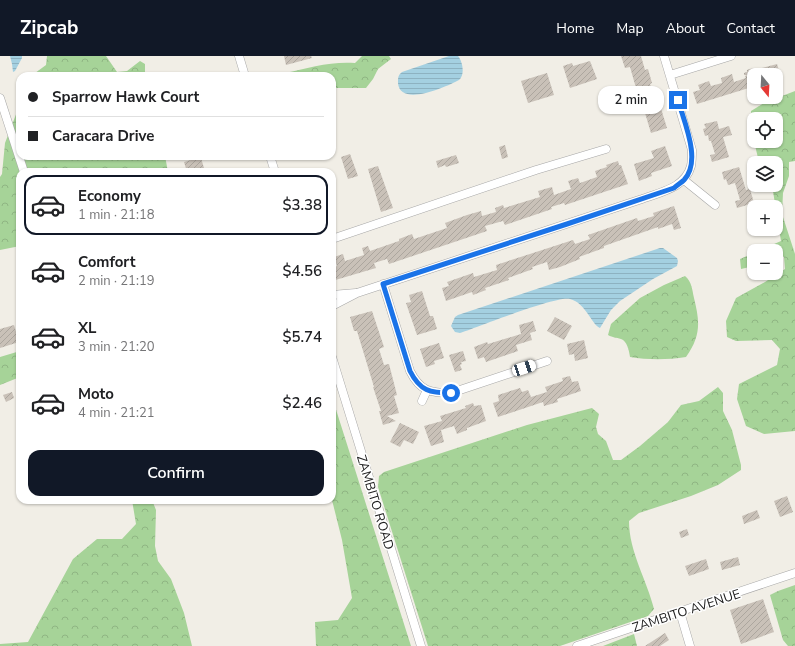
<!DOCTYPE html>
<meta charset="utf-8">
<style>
:root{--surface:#fff;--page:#f6f6f6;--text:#202124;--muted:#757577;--line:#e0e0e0;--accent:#111827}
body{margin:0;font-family:"Nunito Sans",sans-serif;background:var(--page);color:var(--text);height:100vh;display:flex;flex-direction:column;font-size:15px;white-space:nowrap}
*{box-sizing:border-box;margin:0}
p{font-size:13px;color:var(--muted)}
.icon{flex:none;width:22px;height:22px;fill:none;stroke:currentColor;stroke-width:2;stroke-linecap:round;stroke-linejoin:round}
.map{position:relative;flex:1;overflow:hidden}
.details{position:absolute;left:16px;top:112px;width:320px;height:336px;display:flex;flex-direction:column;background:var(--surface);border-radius:12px;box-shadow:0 1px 3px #0004}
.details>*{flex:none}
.top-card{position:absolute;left:16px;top:16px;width:320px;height:88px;border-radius:12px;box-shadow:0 1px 3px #0004;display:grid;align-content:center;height:88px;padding:0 12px;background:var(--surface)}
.needle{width:26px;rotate:162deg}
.buttons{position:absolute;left:747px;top:12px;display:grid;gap:8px}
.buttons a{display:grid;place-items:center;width:36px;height:36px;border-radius:8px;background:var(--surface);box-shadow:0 1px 3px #0004;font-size:20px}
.end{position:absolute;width:18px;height:18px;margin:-9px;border:5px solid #1a73e8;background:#fff;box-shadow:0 0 0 2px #fff}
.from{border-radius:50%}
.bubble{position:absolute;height:28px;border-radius:12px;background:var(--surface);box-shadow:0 1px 3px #0004;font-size:13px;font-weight:600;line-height:28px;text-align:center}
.car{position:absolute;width:12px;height:24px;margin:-12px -6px;border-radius:5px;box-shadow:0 0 3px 1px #0007;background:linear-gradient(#fff 24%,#345 0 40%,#fff 0 76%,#345 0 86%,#fff 0)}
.top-card b{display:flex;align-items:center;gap:14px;height:38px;font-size:15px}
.top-card b+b{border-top:1px solid var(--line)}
.top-card i{width:10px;height:10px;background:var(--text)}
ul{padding:7px 0 0;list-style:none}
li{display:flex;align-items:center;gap:12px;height:60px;margin:0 8px 6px;padding:0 4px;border:2px solid transparent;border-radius:12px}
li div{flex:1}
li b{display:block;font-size:15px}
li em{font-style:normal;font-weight:600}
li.selected{border-color:var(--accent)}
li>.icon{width:36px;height:36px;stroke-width:1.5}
.primary-button{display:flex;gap:8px;margin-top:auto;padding:8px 12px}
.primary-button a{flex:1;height:46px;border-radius:12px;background:var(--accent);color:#fff;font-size:16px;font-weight:600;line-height:46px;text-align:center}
header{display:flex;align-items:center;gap:24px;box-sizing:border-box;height:56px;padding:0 20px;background:var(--accent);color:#fff}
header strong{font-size:19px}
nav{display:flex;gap:22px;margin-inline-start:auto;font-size:14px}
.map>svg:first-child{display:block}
</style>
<header>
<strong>Zipcab</strong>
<nav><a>Home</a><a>Map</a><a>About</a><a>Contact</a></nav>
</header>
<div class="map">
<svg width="795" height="590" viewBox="0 0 795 590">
<defs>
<pattern id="forest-crowns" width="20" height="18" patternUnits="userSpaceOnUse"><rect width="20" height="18" fill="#a6d398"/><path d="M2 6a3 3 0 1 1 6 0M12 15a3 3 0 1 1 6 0" fill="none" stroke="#8fb583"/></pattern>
<pattern id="water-rules" width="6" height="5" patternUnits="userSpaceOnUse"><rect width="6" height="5" fill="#a4d0e1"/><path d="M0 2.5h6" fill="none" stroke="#8db2c1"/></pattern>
<pattern id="building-hatch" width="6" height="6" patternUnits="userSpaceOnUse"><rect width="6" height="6" fill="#c9c1b8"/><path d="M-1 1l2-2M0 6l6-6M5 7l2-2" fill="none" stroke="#aca69e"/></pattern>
</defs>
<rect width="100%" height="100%" fill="#f1eee6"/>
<path fill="url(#forest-crowns)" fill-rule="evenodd" d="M 47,0 L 106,0 L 117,16 L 127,15 L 140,5 L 145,8 L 145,20 L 31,20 L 46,9 Z
M 362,0 L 389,0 L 391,3 L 378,13 L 373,23 L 366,32 L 332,32 L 332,20 L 284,20 L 285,17 C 307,12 332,5 355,7 Z
M 795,35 L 795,105 L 789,106 L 789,120 L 783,137 L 782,158 L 795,198 L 795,375 L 764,378 L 746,370 L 737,343 L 739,328 L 777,309 L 780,293 L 772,284 L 736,285 L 727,281 L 726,265 L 736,242 L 765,226 L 785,213 L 784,201 L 778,198 L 776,199 L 776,195 L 758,195 L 781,185 L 772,129 L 776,129 L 776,107 L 759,106 L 751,73 L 751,55 L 764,47 ZM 754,63 L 776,63 L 776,85 L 754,85 Z
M 20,48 L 20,100 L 165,100 L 168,116 L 20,116 L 20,190 L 0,194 L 0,121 L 2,118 L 5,87 Z
M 754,197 L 754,210 L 741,213 L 740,203 Z
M 685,220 C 692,226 692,233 694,242 C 700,266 701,280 686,301 C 667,304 648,304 630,301 C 629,294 627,285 621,283 C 616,281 613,282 608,279 L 611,268 L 640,242 L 664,229 Z
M 20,295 L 20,321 L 0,329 L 0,301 Z
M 718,331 L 723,337 L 723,355 L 732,374 L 741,409 L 741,414 L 718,429 L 691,440 L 639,457 L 629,465 C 629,496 647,524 654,553 L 648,560 L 560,590 L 428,590 L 378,431 L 379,420 L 384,416 L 527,369 L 592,352 L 599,358 L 596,371 L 598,378 L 606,385 L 613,404 L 621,404 L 640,390 L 668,366 L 681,349 L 699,345 Z
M 332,341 L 411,590 L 316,590 L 315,566 L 338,564 L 352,542 L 342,484 L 332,444 Z
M 132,444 L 152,444 L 156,454 L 155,490 L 158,505 L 171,523 L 184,557 L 192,590 L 0,590 L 0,588 L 28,586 L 73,503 L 97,483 L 122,483 L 136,468 Z
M 795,529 L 795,590 L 788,590 L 783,584 L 770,539 L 778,535 Z
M 634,578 L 637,590 L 603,590 Z"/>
<path fill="url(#water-rules)" d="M 10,0 L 22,0 L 22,2 L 15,15 L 13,16 L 12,8 Z
M 449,0 L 458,0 C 463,6 465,19 459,24 C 448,30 400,52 398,27 C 398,22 398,19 402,16 Z
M 660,192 L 663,192 L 677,202 L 678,205 L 677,210 L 653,223 L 620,245 L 611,254 L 600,272 C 591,268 586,247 570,243 C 557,239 478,271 460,277 L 455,276 L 451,270 L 455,261 L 458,259 Z"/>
<path fill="url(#building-hatch)" d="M 284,0 L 311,0 L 312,2 L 286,9 Z
M 621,0 L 641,0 L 645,14 L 648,13 L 652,27 L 650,28 L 655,44 L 658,43 L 667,72 L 651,77 L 645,57 L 642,58 L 637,39 L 638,39 L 630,11 L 625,12 Z
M 590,5 L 597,23 L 570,32 L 563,10 L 572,7 L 573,10 Z
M 777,8 L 783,27 L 776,29 L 776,19 L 754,19 L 754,33 L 753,33 L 752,31 L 697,48 L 693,36 L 700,34 L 698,29 L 709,25 L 711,30 L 722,27 L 721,22 L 732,18 L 734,26 L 746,22 L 745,20 L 748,19 L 744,19 L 744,17 L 747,16 L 747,14 L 753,12 L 754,14 Z
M 547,17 L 554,39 L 528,47 L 521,25 Z
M 717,65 L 719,73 L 729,70 L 732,79 L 723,81 L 729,101 L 712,106 L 710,99 L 715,98 L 711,85 L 709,85 L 708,79 L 705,80 L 703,73 L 706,72 L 704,68 Z
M 505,89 L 508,101 L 502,103 L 499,91 Z
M 665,90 L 672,110 L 651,117 L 652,120 L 639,125 L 634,108 L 654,102 L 651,95 Z
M 350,98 L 358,120 L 348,123 L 341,101 Z
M 456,99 L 459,107 L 446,111 L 445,109 L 438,112 L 436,105 Z
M 198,102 L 201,102 L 204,112 L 201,113 L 201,114 L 199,115 L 199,116 L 187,116 L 184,106 Z
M 618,105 L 619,109 L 621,109 L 628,128 L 565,149 L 564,147 L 551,151 L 552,153 L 505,169 L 503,165 L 485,170 L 487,175 L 389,208 L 387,203 L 374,207 L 376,212 L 332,225 L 332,212 L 337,210 L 334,201 L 343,198 L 345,205 L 364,199 L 362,192 L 368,190 L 370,195 L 399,185 L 399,183 L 412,178 L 414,183 L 447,172 L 445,167 L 467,159 L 481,155 L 482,160 L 496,156 L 495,152 L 503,149 L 504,152 L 540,141 L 538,135 L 552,131 L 554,139 L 571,133 L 568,125 L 578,122 L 580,127 L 597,121 L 595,115 L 607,111 L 606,109 Z
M 378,110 L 393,152 L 381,156 L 368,113 Z
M 739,111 L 746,134 L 750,133 L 754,147 L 737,152 L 735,145 L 740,144 L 735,127 L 728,129 L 726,123 L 724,124 L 722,116 Z
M 674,150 L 681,172 L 674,174 L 672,168 L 658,173 L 658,171 L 604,190 L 604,192 L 601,193 L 579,201 L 580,203 L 560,211 L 549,214 L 547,206 L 532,211 L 533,213 L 508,222 L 509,224 L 485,232 L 486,234 L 473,239 L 472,236 L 446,245 L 442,232 L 449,230 L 447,226 L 473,217 L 474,221 L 497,214 L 496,209 L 573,184 L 575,188 L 590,183 L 588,179 L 637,162 L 638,165 L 654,160 L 653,157 Z
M 422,235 L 430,260 L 433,260 L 437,273 L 417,279 L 406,247 L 411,246 L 409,239 Z
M 372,255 L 384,291 L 379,293 L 384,309 L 389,308 L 397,339 L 394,340 L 399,357 L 387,360 L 396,365 L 383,369 L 379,355 L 381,355 L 373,331 L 374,331 L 357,275 L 354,275 L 350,261 Z
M 555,261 L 572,270 L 564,284 L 547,275 Z
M 533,265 L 536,275 L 530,277 L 532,284 L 516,289 L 518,295 L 486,306 L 484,301 L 478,303 L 474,291 L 487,286 L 488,288 L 521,278 L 519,269 Z
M 14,269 L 19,286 L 0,292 L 0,273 Z
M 584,284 L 588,302 L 575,305 L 574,298 L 569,299 L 567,288 Z
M 439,287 L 444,302 L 434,305 L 435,308 L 426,311 L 420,293 Z
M 463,295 L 466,305 L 461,306 L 462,308 L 460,309 L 462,314 L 455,316 L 449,299 Z
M 570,320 L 572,326 L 578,325 L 581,335 L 557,343 L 558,346 L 544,350 L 543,346 L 498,361 L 493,347 L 499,345 L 498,339 L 520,332 L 522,336 L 528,334 L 531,341 L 547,336 L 545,331 L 563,325 L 562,322 Z
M 12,336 L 14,342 L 6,346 L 3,339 Z
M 473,347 L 474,350 L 481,349 L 486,365 L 467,372 L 467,374 L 457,378 L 454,370 L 441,374 L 444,386 L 431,390 L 424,370 L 442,365 L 440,360 L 466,352 L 465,350 Z
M 400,367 L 419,376 L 413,388 L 404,384 L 400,391 L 390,386 Z
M 787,440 L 793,456 L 780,461 L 774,445 Z
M 757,454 L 760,462 L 744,468 L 742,460 Z
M 687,473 L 689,479 L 681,482 L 679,476 Z
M 738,501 L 740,509 L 722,514 L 720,506 Z
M 706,503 L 709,513 L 689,520 L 685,510 Z
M 763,543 L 774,576 L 741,588 L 730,554 Z
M 665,577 L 669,584 L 660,590 L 645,590 Z"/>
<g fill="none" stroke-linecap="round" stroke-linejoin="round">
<defs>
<path id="minor" d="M 239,0 L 245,20
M 670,19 L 731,0
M 0,42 L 24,116
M 270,100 L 275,116
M 684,124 L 715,149
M 332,183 L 536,114 L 606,93
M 383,228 L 410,315 C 420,335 430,337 451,337 L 547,305
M 332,239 L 356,237
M 332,250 L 357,237 L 642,143 C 661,136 685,132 691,110 C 692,105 692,99 692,94 L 664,0
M 332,301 L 421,590
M 422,345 L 427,334
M 680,556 L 690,590
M 577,590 L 795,517"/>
</defs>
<use href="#minor" stroke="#a7a7a7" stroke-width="9"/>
<use href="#minor" stroke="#fff" stroke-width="8"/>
</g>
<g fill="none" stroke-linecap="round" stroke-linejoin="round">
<path stroke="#1a73e8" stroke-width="5" d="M 451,337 C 430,337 420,335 410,315 L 383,228 L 567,168 L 674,132 C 677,129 681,127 684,124 C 702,105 684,66 678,44"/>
</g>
<g text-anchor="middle" stroke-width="3" stroke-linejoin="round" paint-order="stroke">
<g font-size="13" fill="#202020" stroke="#fff">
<text transform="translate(376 446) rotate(73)" y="5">ZAMBITO ROAD</text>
<text transform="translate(686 554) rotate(-18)" y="5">ZAMBITO AVENUE</text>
</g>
</g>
</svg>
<div class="buttons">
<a><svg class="needle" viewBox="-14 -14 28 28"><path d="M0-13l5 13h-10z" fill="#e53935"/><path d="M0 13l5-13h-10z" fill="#757577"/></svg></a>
<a><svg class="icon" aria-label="locate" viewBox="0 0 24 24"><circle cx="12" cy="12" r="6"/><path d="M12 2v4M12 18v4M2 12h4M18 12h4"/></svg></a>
<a><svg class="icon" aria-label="layers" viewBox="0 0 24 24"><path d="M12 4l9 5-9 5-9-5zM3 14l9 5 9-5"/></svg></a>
<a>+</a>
<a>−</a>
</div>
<i class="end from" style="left:451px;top:337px"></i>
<i class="end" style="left:678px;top:44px"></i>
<div class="bubble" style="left:598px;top:30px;width:66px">2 min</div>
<i class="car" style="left:524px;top:312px;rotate:72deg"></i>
<div class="top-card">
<b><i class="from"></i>Sparrow Hawk Court</b>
<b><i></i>Caracara Drive</b>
</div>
<section class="details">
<ul>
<li class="selected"><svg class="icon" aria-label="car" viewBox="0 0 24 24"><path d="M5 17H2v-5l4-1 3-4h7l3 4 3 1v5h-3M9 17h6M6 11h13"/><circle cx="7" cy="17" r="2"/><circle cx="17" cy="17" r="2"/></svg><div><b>Economy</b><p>1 min · 21:18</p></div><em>$3.38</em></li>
<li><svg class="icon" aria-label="car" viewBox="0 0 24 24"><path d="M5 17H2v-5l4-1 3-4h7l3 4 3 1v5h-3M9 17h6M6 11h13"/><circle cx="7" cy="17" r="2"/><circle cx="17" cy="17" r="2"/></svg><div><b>Comfort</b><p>2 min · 21:19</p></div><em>$4.56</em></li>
<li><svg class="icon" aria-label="car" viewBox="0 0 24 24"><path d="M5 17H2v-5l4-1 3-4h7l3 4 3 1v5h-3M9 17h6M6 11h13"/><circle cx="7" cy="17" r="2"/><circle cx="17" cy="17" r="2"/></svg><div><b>XL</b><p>3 min · 21:20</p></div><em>$5.74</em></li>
<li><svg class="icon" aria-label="car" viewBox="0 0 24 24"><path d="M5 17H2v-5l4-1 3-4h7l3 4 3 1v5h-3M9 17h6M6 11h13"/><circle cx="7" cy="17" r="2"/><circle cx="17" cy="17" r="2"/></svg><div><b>Moto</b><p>4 min · 21:21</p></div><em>$2.46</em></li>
</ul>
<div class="primary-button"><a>Confirm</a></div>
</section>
</div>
